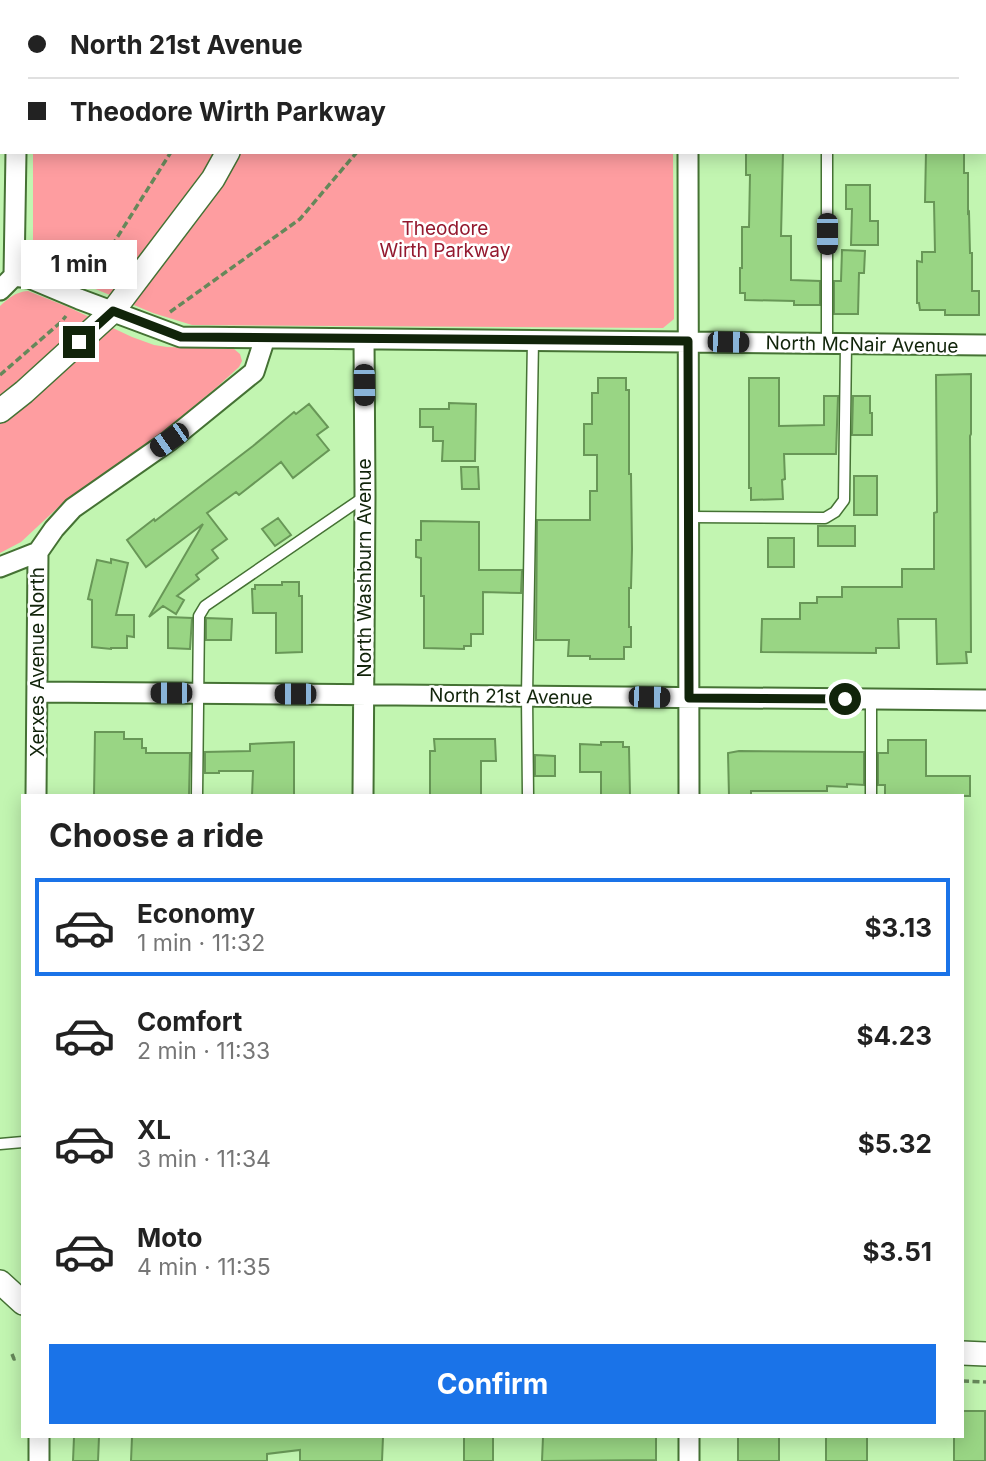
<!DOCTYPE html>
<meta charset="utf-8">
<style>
:root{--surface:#fff;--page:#f2f2f2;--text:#222;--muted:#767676;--line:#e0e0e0;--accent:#1a73e8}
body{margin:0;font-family:Inter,sans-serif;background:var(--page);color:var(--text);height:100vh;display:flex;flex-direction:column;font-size:26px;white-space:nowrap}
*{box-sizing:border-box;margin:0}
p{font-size:23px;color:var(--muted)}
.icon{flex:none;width:38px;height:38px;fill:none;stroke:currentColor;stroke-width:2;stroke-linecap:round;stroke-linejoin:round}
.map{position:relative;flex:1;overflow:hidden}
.drawer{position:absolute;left:21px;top:794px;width:943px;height:644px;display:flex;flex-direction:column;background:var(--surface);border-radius:0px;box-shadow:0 4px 18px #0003}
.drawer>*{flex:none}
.hud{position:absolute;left:0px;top:0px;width:987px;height:154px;box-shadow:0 4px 18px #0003;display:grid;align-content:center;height:154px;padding:0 28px;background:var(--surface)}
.end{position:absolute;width:32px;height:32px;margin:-16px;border:9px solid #11240a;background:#fff;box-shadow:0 0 0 4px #fff}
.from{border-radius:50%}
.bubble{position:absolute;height:49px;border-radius:0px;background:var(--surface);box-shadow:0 4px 18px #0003;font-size:23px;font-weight:700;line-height:49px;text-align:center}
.car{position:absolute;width:21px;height:42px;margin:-21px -10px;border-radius:9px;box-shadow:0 0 5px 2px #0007;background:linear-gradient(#222 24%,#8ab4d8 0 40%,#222 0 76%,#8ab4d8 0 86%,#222 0)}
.hud b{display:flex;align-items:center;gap:24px;height:66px;font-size:26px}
.hud b+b{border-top:2px solid var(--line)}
.hud i{width:18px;height:18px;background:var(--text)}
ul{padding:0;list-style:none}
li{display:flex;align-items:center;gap:21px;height:98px;margin:0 14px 10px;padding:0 14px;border:4px solid transparent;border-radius:0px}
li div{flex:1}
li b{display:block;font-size:26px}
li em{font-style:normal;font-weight:700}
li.selected{border-color:var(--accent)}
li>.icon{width:63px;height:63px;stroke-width:1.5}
h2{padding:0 28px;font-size:32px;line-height:84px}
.action{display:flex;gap:14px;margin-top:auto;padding:14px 28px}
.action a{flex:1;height:80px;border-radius:0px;background:var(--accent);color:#fff;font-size:28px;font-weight:700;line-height:80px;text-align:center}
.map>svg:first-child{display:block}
</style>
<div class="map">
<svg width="986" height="1461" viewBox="0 0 986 1461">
<rect width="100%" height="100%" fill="#c2f5b1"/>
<path fill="#fe9da0" d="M 34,0 L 673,0 L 673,2 L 34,2 Z
M 33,152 L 673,152 L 674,319 L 663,328 L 192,325 L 153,313 L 33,263 Z
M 28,291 L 68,307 L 132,337 L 154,345 L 167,347 L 234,349 L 240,354 L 242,361 L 239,367 L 217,387 L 162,433 L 66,500 L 21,542 L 0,553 L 0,306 C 9,298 15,292 28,291 Z"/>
<path fill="#99d584" stroke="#689757" stroke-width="2" d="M 746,152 L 783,152 L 781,236 L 791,236 L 791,280 L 820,281 L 820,305 L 794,305 L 794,301 L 745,300 L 745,293 L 740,293 L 740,268 L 742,268 L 742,227 L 749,227 L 750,175 L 746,175 Z
M 926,152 L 964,152 L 964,173 L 968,173 L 968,213 L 969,212 L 970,253 L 972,253 L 972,291 L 979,291 L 979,315 L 945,315 L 945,310 L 920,310 L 919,303 L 917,303 L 917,261 L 922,262 L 922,252 L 935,252 L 934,202 L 925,202 Z
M 846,185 L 870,185 L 870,221 L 878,221 L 878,245 L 851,245 L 852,209 L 846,209 Z
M 842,250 L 865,251 L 864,273 L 859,273 L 858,314 L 834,314 L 834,281 L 841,281 Z
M 971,374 L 971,434 L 970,436 L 971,652 L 966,652 L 967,663 L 937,664 L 936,619 L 898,619 L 899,648 L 876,648 L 876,653 L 761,652 L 762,619 L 800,619 L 800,603 L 817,603 L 817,597 L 842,597 L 842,587 L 902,587 L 902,569 L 934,569 L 934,513 L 937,512 L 937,502 L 936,375 Z
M 598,378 L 626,378 L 626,390 L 629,390 L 629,474 L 631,474 L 632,549 L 631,588 L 629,588 L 629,627 L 631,627 L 631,647 L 624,647 L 624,659 L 590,659 L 590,656 L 568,656 L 569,640 L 536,640 L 537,520 L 590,520 L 590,491 L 597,491 L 597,455 L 584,455 L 584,424 L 592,424 L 592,393 L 598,393 Z
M 749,378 L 779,378 L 779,426 L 824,425 L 824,396 L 838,396 L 836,454 L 784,454 L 785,479 L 782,480 L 783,499 L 751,500 L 751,488 L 749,488 Z
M 853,396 L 870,396 L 870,413 L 872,413 L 872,435 L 852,435 Z
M 449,403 L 476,404 L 475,461 L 442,461 L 443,441 L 433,441 L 433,427 L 420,427 L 420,409 L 449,409 Z
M 309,404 L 328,427 L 317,435 L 329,450 L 293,478 L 281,462 L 239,495 L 236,492 L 207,513 L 227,539 L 212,550 L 218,558 L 196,575 L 199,579 L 177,596 L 184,600 L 176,614 L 163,606 L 149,617 L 203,524 L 146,567 L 127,540 L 154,519 L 155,521 L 253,446 L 294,412 L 296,414 Z
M 461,467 L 478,467 L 479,489 L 462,489 Z
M 854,476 L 877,476 L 877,515 L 854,515 Z
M 278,518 L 291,535 L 275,546 L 262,529 Z
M 421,521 L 479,522 L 479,570 L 522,570 L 521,593 L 483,592 L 483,634 L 471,634 L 471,646 L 464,646 L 464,649 L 424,648 L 424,596 L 421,596 L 421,558 L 416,557 L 416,540 L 421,540 Z
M 818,526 L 855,526 L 855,546 L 818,546 Z
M 768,538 L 794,538 L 794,567 L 768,567 Z
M 111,559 L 128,563 L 116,615 L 134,615 L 134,637 L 127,636 L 127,648 L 111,648 L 111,649 L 92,647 L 92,600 L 88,599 L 97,560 L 111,563 Z
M 282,582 L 299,582 L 299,596 L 302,596 L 302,652 L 276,653 L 276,613 L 253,613 L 252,589 L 255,589 L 255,585 L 282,585 Z
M 168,617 L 192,618 L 190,649 L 168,648 Z
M 206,618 L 232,619 L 231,640 L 206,640 Z
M 95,732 L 124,732 L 124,739 L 142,739 L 142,748 L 146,748 L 146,753 L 190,753 L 189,796 L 94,796 Z
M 434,739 L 495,739 L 496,761 L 481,761 L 481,796 L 430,796 L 430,751 L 435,751 Z
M 888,740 L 926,740 L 926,776 L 970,776 L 970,796 L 885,796 L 885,785 L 878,785 L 878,753 L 888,753 Z
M 294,742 L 294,796 L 252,796 L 253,771 L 219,771 L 219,773 L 205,773 L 205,752 L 250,751 L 250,744 Z
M 601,742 L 623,742 L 623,747 L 629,747 L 630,796 L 601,796 L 601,772 L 580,772 L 580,744 L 601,745 Z
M 739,751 L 864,752 L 864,785 L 847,784 L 847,787 L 827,786 L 827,791 L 751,791 L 751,796 L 729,796 L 728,753 Z
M 535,755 L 555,756 L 555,776 L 535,776 Z
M 962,1411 L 985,1411 L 985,1461 L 954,1461 L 954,1437 L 962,1437 Z
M 74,1437 L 99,1437 L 98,1461 L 73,1461 Z
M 132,1437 L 383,1437 L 382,1461 L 300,1461 L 300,1450 L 267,1454 L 267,1461 L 131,1461 Z
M 464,1437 L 493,1437 L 493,1461 L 464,1461 Z
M 543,1437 L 656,1437 L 656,1460 L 542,1461 Z
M 738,1437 L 779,1437 L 779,1461 L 738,1461 Z
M 826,1437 L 867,1437 L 867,1461 L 826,1461 Z"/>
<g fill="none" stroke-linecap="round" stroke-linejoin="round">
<defs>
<path id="service" d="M 827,2 L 827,0
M 827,152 L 827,344
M 690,517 L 825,518 L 835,512 L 844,500 L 846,345
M 871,700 L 871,796
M 197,796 L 199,616 L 205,606 L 364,497
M 528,796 L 527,696 L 533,340
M 0,1144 L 23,1142"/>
<path id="minor" d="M 18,2 L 18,0
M 688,2 L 688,0
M 985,43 L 986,43
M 688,152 L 689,796
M 14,276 L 29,278 L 79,299 L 181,337 L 986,345
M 14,276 L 16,152
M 0,290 L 14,276
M 0,567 L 38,552
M 37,692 L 986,700
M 36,796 L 38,552 L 54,529 L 73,508 L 169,441 L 254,372 L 265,338
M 363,796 L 365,496 L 364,339
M 39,1437 L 39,1461
M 689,1461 L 689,1437"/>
<path id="tertiary" d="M 312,2 L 313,0
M 0,411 L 24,392 L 113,311 L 213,179 L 228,152
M 0,1282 L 23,1303
M 962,1353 L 986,1354"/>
</defs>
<use href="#service" stroke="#457234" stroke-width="13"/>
<use href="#minor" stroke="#457234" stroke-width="23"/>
<use href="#tertiary" stroke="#457234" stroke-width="26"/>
<path stroke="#66885a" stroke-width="3.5" stroke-dasharray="7 3.5" stroke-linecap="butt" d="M 271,2 L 272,0
M 453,2 L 453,0
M 91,282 L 108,252 L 171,152
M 170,312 L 300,219 L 357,152
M 0,375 L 61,322 L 66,316
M 12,1354 L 14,1359 L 18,1358
M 962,1381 L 986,1382"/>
<use href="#service" stroke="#fff" stroke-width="10"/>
<use href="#minor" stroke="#fff" stroke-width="19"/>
<use href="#tertiary" stroke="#fff" stroke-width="23"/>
</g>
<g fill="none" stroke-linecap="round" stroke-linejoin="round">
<path stroke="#11240a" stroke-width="9" d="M 79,342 L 113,311 L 181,337 L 688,341 L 689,698 L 845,699"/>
</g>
<g text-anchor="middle" stroke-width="5" stroke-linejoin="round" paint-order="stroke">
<g font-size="19" fill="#94192f" stroke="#fff">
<text x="445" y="235">Theodore<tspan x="445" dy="22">Wirth Parkway</tspan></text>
</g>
<g font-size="19" fill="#11240a" stroke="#fff">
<text transform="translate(862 344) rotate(1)" y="7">North McNair Avenue</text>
<text transform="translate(364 568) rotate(-90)" y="7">North Washburn Avenue</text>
<text transform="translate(37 662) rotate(-90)" y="7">Xerxes Avenue North</text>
<text transform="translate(511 696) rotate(1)" y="7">North 21st Avenue</text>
</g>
</g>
</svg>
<i class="end from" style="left:845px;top:699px"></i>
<i class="end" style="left:79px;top:342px"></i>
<div class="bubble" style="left:21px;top:240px;width:116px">1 min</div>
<i class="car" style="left:827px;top:234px;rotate:180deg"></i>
<i class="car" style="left:728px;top:342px;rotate:91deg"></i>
<i class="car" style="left:364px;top:385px;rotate:179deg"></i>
<i class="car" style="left:169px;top:440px;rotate:235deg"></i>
<i class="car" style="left:171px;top:693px;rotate:270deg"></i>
<i class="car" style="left:295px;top:694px;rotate:270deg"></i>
<i class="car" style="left:649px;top:697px;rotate:91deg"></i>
<div class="hud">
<b><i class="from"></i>North 21st Avenue</b>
<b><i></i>Theodore Wirth Parkway</b>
</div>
<section class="drawer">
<h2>Choose a ride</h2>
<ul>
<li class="selected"><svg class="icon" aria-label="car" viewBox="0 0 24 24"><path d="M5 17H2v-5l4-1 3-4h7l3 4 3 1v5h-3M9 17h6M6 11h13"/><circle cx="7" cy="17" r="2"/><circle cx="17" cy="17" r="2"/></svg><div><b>Economy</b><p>1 min · 11:32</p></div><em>$3.13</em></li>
<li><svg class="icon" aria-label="car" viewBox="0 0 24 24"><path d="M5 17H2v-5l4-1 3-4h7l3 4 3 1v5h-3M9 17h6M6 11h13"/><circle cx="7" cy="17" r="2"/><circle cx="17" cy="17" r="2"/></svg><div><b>Comfort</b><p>2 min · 11:33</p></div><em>$4.23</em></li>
<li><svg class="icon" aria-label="car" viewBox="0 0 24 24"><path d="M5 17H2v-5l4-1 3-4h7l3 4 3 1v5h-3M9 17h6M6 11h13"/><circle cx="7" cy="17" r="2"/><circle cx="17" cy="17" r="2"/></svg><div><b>XL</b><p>3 min · 11:34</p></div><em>$5.32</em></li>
<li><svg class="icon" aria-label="car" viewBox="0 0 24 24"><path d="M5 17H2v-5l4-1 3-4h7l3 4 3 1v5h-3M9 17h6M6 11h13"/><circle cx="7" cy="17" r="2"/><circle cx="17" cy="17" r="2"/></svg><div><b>Moto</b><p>4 min · 11:35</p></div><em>$3.51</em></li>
</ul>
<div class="action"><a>Confirm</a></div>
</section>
</div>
